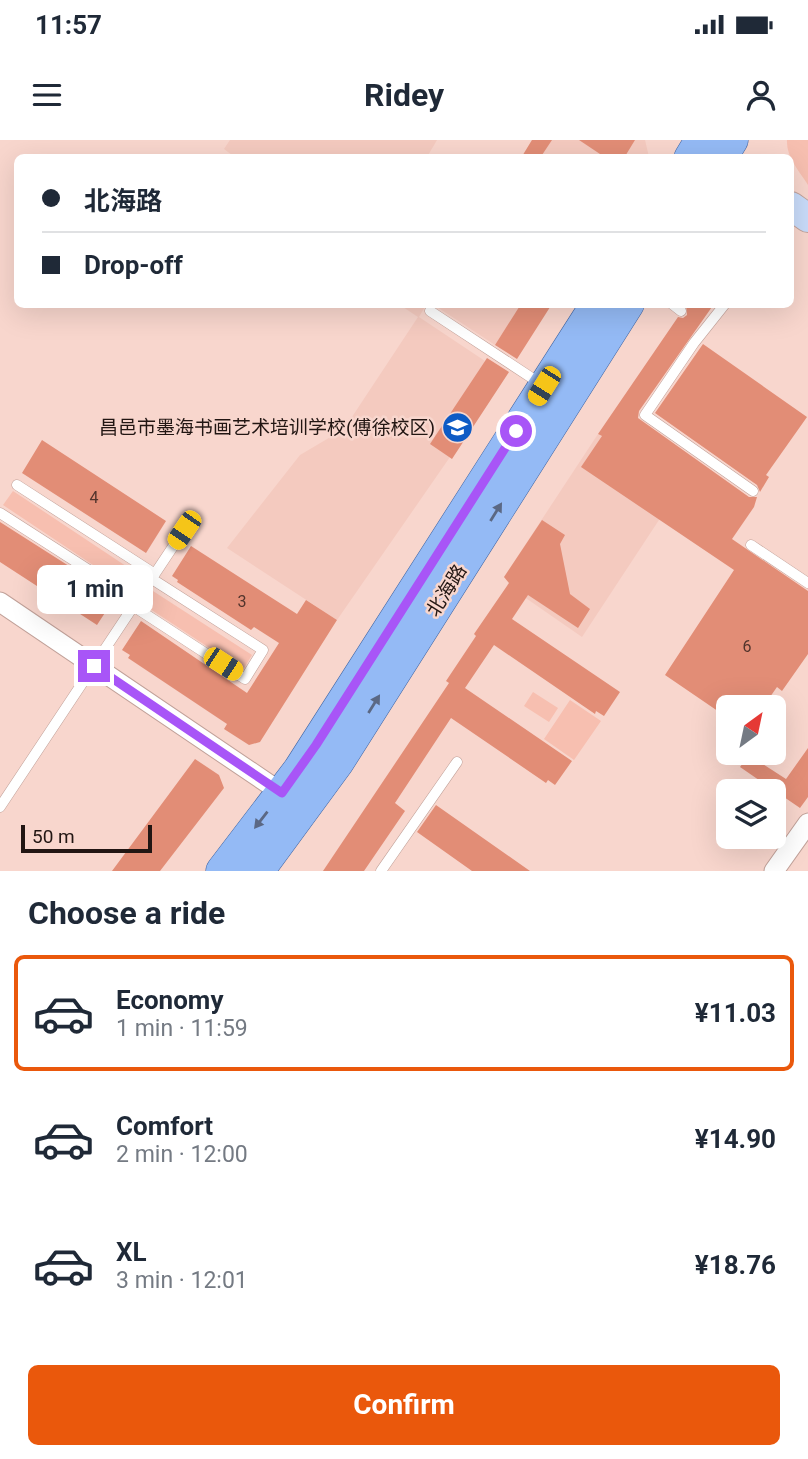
<!DOCTYPE html>
<meta charset="utf-8">
<style>
:root{--surface:#fff;--page:#f6f6f7;--text:#1f2937;--muted:#747a83;--line:#e0e1e3;--accent:#ea580c}
body{margin:0;font-family:Roboto,"Noto Sans SC",sans-serif;background:var(--page);color:var(--text);height:100vh;display:flex;flex-direction:column;font-size:26px;white-space:nowrap}
*{box-sizing:border-box;margin:0}
p{font-size:23px;color:var(--muted)}
.icon{flex:none;width:38px;height:38px;fill:none;stroke:currentColor;stroke-width:2;stroke-linecap:round;stroke-linejoin:round}
.map{position:relative;height:731px;overflow:hidden}
.sheet{display:flex;flex-direction:column;background:var(--surface);flex:1}
.sheet>*{flex:none}
.banner{position:absolute;left:14px;top:14px;width:780px;height:154px;border-radius:10px;box-shadow:0 7px 28px #0002;display:grid;align-content:center;height:154px;padding:0 28px;background:var(--surface)}
.needle{width:46px;rotate:33deg}
.fabs{position:absolute;left:716px;top:555px;display:grid;gap:14px}
.fabs a{display:grid;place-items:center;width:70px;height:70px;border-radius:10px;background:var(--surface);box-shadow:0 7px 28px #0002;font-size:35px}
.scale{position:absolute;left:21px;bottom:18px;width:131px;box-sizing:border-box;padding-left:7px;border:4px solid #221613;border-top:0;font-size:19px;line-height:24px;white-space:nowrap;color:#221613;-webkit-text-stroke:5px #f8d6cd;paint-order:stroke}
.end{position:absolute;width:32px;height:32px;margin:-16px;border:9px solid #a855f7;background:#fff;box-shadow:0 0 0 4px #fff}
.from{border-radius:50%}
.bubble{position:absolute;height:49px;border-radius:10px;background:var(--surface);box-shadow:0 7px 28px #0002;font-size:23px;font-weight:700;line-height:49px;text-align:center}
.car{position:absolute;width:21px;height:42px;margin:-21px -10px;border-radius:9px;box-shadow:0 0 5px 2px #0007;background:linear-gradient(#f5c518 24%,#345 0 40%,#f5c518 0 76%,#345 0 86%,#f5c518 0)}
.banner b{display:flex;align-items:center;gap:24px;height:66px;font-size:26px}
.banner b+b{border-top:2px solid var(--line)}
.banner i{width:18px;height:18px;background:var(--text)}
ul{padding:0;list-style:none}
li{display:flex;align-items:center;gap:21px;height:116px;margin:0 14px 10px;padding:0 14px;border:4px solid transparent;border-radius:10px}
li div{flex:1}
li b{display:block;font-size:26px}
li em{font-style:normal;font-weight:700}
li.selected{border-color:var(--accent)}
li>.icon{width:63px;height:63px;stroke-width:1.5}
h2{padding:0 28px;font-size:32px;line-height:84px}
.button{display:flex;gap:14px;margin-top:auto;padding:14px 28px}
.button a{flex:1;height:80px;border-radius:10px;background:var(--accent);color:#fff;font-size:28px;font-weight:700;line-height:80px;text-align:center}
.status{display:flex;justify-content:space-between;align-items:center;height:49px;padding:0 35px;background:var(--surface);direction:ltr}
.status svg{height:19px;fill:currentColor}
header{display:flex;justify-content:space-between;align-items:center;height:91px;padding:0 28px;background:var(--surface);font-size:32px;font-weight:700}
.map>svg:first-child{display:block}
</style>
<div class="status"><b>11:57</b><svg viewBox="0 0 49 12"><path d="M0 12V9h3v3zM5 12V6h3v6zM10 12V3h3v9zM15 12V0h3v12zM26 1h20v11H26zM47 4h2v5h-2z"/></svg></div>
<header><svg class="icon" aria-label="menu" viewBox="0 0 24 24"><path d="M4 6h16M4 12h16M4 18h16"/></svg>Ridey<svg class="icon" aria-label="person" viewBox="0 0 24 24"><circle cx="12" cy="8" r="4"/><path d="M4 21q1-7 8-7t8 7"/></svg></header>
<div class="map">
<svg width="808" height="731" viewBox="0 0 808 731">
<rect width="100%" height="100%" fill="#f8d6cd"/>
<path fill="#f4cabf" d="M 230,0 L 437,0 L 427,17 L 236,18 L 224,9 Z
M 532,0 L 645,0 L 649,17 L 521,18 Z
M 400,165 L 426,165 L 419,177 L 485,221 L 431,304 L 450,317 L 337,480 L 227,408 L 300,315 L 344,289 L 418,177 Z
M 434,165 L 521,165 L 495,205 Z
M 598,294 L 680,348 L 582,497 L 507,445 L 509,443 L 504,437 Z"/>
<path fill="#f7bfb0" d="M 787,0 L 808,0 L 808,45 C 799,31 786,17 787,0 Z
M 13,351 L 141,436 L 132,451 L 3,365 Z
M 153,451 L 252,515 L 243,530 L 144,465 Z
M 533,552 L 558,568 L 549,582 L 524,566 Z
M 570,560 L 601,581 L 574,620 L 544,599 Z"/>
<path fill="#e28d76" d="M 532,0 L 552,0 L 540,18 L 521,18 Z
M 579,0 L 635,0 L 624,18 L 606,18 Z
M 521,164 L 552,164 L 517,219 L 495,205 Z
M 686,164 L 714,164 L 639,271 L 638,278 L 749,357 L 757,357 L 754,367 L 732,399 L 808,451 L 808,514 L 782,551 L 777,547 L 763,567 L 728,567 L 728,578 L 665,535 L 734,430 L 581,327 L 602,296 L 598,294 L 678,177 L 683,178 L 687,175 Z
M 703,204 L 807,277 L 766,335 L 769,337 L 760,352 L 757,345 L 655,273 Z
M 487,218 L 509,232 L 452,319 L 430,304 Z
M 42,300 L 166,381 L 146,413 L 22,333 Z
M 542,380 L 565,395 L 560,404 L 570,454 L 590,469 L 578,488 L 528,455 L 512,479 L 620,552 L 604,576 L 596,571 L 595,574 L 494,505 L 465,548 L 572,621 L 555,645 L 548,640 L 546,643 L 451,578 L 395,663 L 405,671 L 364,731 L 323,731 L 449,543 L 446,541 L 476,496 L 474,494 L 509,443 L 504,437 Z
M 0,382 L 116,456 L 97,485 L 0,422 Z
M 191,406 L 297,474 L 306,460 L 337,480 L 260,602 L 249,605 L 224,589 L 227,584 L 128,518 L 130,515 L 122,510 L 141,481 L 247,553 L 279,503 L 254,487 L 251,490 L 177,442 L 178,440 L 172,436 Z
M 808,608 L 808,657 L 800,668 L 740,627 L 749,615 L 786,639 Z
M 195,619 L 219,635 L 224,648 L 160,731 L 112,731 Z
M 436,665 L 530,731 L 472,731 L 417,692 Z"/>
<g fill="none" stroke-linecap="round" stroke-linejoin="round">
<defs>
<path id="lane" d="M 672,164 L 681,171
M 725,164 L 694,203 L 645,275 L 753,351
M 430,171 L 541,244
M 17,345 L 155,434
M 0,373 L 137,461
M 751,405 L 808,443
M 133,466 L 245,539 L 263,510 L 152,439
M 0,667 L 184,390
M 381,731 L 457,622"/>
<path id="street" d="M 0,462 L 282,653
M 774,731 L 808,683"/>
<path id="secondary" d="M 791,66 L 808,78"/>
<path id="primary" d="M 690,18 L 701,0
M 721,18 L 732,0
M 222,731 L 299,630 L 597,164
M 258,731 L 338,622 L 628,164"/>
</defs>
<use href="#lane" stroke="#c1a199" stroke-width="11"/>
<use href="#street" stroke="#c1a199" stroke-width="21"/>
<use href="#secondary" stroke="#c1a199" stroke-width="30"/>
<use href="#primary" stroke="#3d63a2" stroke-width="33"/>
<use href="#lane" stroke="#fff" stroke-width="10"/>
<use href="#street" stroke="#fff" stroke-width="19"/>
<use href="#secondary" stroke="#c9dcfa" stroke-width="28"/>
<use href="#primary" stroke="#94baf5" stroke-width="32"/>
</g>
<defs><path id="oneway-solid" d="M-6-.8H1V-3.2L6.5 0L1 3.2V.8H-6Z" transform="scale(1.75)"/></defs>
<g fill="#5b6884">
<use href="#oneway-solid" transform="translate(496 372) rotate(-58)"/>
<use href="#oneway-solid" transform="translate(374 564) rotate(-58)"/>
<use href="#oneway-solid" transform="translate(261 680) rotate(128)"/>
</g>
<g fill="none" stroke-linecap="round" stroke-linejoin="round">
<path stroke="#a855f7" stroke-width="9" d="M 94,526 L 282,653 L 316,605 L 516,291"/>
</g>
<defs>
<symbol id="school-disc" viewBox="-11 -11 22 22"><circle r="9.5" fill="#0e5bc5" stroke="#f8d6cd"/><path d="M0-5L7-2L0 1L-7-2ZM-4 1L0 2.5L4 1V4Q0 6-4 4Z" fill="#fff"/></symbol>
</defs>
<g fill-rule="evenodd">
<use href="#school-disc" x="440" y="270" width="35" height="35"/>
</g>
<g text-anchor="middle" stroke-width="5" stroke-linejoin="round" paint-order="stroke">
<g font-size="16" fill="#52342c">
<text x="94" y="363">4</text>
<text x="242" y="467">3</text>
<text x="747" y="512">6</text>
</g>
<g font-size="19" fill="#221613" stroke="#f8d6cd" text-anchor="end">
<text x="435" y="294">昌邑市墨海书画艺术培训学校(傅徐校区)</text>
</g>
<g font-size="19" fill="#221613" stroke="#f8d6cd">
<text transform="translate(446 450) rotate(-58)" y="7">北海路</text>
</g>
</g>
</svg>
<div class="fabs">
<a><svg class="needle" viewBox="-14 -14 28 28"><path d="M0-13l5 13h-10z" fill="#e53935"/><path d="M0 13l5-13h-10z" fill="#747a83"/></svg></a>
<a><svg class="icon" aria-label="layers" viewBox="0 0 24 24"><path d="M12 4l9 5-9 5-9-5zM3 14l9 5 9-5"/></svg></a>
</div>
<div class="scale">50 m</div>
<i class="end from" style="left:516px;top:291px"></i>
<i class="end" style="left:94px;top:526px"></i>
<div class="bubble" style="left:37px;top:425px;width:116px">1 min</div>
<i class="car" style="left:544px;top:246px;rotate:212deg"></i>
<i class="car" style="left:184px;top:390px;rotate:214deg"></i>
<i class="car" style="left:223px;top:524px;rotate:123deg"></i>
<div class="banner">
<b><i class="from"></i>北海路</b>
<b><i></i>Drop-off</b>
</div>
</div>
<section class="sheet">
<h2>Choose a ride</h2>
<ul>
<li class="selected"><svg class="icon" aria-label="car" viewBox="0 0 24 24"><path d="M5 17H2v-5l4-1 3-4h7l3 4 3 1v5h-3M9 17h6M6 11h13"/><circle cx="7" cy="17" r="2"/><circle cx="17" cy="17" r="2"/></svg><div><b>Economy</b><p>1 min · 11:59</p></div><em>¥11.03</em></li>
<li><svg class="icon" aria-label="car" viewBox="0 0 24 24"><path d="M5 17H2v-5l4-1 3-4h7l3 4 3 1v5h-3M9 17h6M6 11h13"/><circle cx="7" cy="17" r="2"/><circle cx="17" cy="17" r="2"/></svg><div><b>Comfort</b><p>2 min · 12:00</p></div><em>¥14.90</em></li>
<li><svg class="icon" aria-label="car" viewBox="0 0 24 24"><path d="M5 17H2v-5l4-1 3-4h7l3 4 3 1v5h-3M9 17h6M6 11h13"/><circle cx="7" cy="17" r="2"/><circle cx="17" cy="17" r="2"/></svg><div><b>XL</b><p>3 min · 12:01</p></div><em>¥18.76</em></li>
</ul>
<div class="button"><a>Confirm</a></div>
</section>
